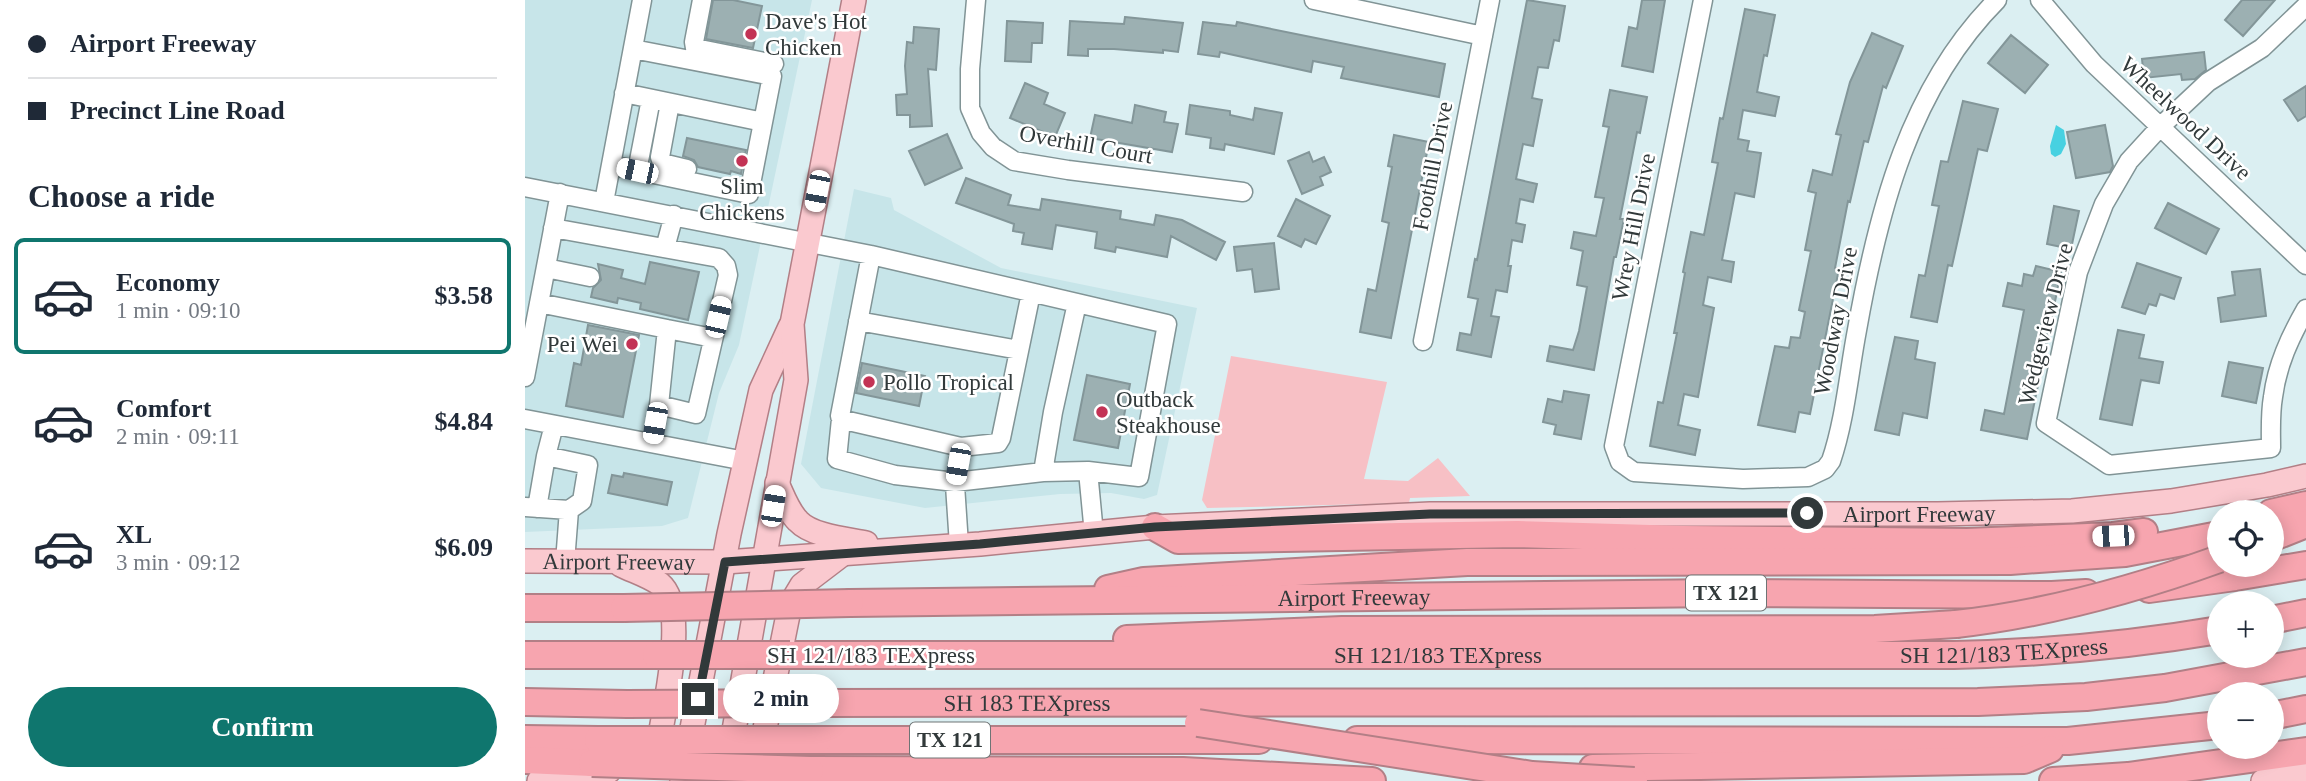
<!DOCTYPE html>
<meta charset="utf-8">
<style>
:root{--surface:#fff;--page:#f2f2f3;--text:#1f2937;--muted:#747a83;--line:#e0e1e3;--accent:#0f766e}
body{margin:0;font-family:"Times New Roman",serif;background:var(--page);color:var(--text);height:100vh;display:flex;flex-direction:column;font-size:26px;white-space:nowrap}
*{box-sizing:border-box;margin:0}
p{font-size:23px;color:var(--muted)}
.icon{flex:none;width:38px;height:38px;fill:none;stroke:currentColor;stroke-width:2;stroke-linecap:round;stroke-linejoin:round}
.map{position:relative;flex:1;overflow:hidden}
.panel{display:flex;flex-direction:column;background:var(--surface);width:525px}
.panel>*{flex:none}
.banner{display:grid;align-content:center;height:154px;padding:0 28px;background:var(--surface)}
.buttons{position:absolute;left:1682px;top:500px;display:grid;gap:14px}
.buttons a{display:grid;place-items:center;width:77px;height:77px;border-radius:50%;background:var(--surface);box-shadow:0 4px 18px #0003;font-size:35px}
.end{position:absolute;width:32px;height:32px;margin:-16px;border:9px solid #31393a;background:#fff;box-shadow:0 0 0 4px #fff}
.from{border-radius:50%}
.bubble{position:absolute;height:49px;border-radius:24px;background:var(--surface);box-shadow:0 4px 18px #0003;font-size:23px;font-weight:600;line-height:49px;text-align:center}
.car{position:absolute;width:21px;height:42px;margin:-21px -10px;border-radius:9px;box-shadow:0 0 5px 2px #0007;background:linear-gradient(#fff 24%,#345 0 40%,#fff 0 76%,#345 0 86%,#fff 0)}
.banner b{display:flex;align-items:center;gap:24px;height:66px;font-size:26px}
.banner b+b{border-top:2px solid var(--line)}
.banner i{width:18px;height:18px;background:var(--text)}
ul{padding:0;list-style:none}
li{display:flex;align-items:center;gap:21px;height:116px;margin:0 14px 10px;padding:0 14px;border:4px solid transparent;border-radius:10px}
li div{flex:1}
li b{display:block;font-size:26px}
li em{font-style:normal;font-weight:600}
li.on{border-color:var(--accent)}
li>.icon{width:63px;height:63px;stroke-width:1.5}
h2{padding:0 28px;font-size:32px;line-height:84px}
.cta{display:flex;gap:14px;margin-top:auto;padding:14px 28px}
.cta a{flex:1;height:80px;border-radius:42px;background:var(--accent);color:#fff;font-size:28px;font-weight:600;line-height:80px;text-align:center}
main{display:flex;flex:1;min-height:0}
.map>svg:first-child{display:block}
</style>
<main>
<section class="panel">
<div class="banner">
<b><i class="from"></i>Airport Freeway</b>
<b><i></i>Precinct Line Road</b>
</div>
<h2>Choose a ride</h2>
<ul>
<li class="on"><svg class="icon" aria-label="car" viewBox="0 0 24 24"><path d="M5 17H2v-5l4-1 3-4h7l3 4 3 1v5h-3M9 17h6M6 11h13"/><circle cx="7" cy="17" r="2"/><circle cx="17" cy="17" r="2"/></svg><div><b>Economy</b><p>1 min · 09:10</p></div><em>$3.58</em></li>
<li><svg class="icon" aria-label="car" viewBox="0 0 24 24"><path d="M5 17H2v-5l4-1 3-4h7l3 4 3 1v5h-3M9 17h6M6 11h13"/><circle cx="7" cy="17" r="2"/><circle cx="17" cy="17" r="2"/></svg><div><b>Comfort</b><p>2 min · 09:11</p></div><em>$4.84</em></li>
<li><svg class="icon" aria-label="car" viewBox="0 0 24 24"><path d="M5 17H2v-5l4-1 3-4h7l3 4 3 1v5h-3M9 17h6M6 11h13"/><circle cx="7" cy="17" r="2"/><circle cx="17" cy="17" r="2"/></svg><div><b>XL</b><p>3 min · 09:12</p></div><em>$6.09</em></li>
</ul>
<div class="cta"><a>Confirm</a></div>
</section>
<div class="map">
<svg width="1781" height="781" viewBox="0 0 1781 781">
<rect width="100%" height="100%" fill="#dbeff2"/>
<path fill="#c7e5e9" d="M 0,0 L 287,0 L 214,345 L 194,393 L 163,518 L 137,526 L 0,532 Z
M 329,189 L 366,198 L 369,210 L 476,268 L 672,308 L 632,495 L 619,499 L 586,493 L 535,494 L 400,508 L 296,488 L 276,464 Z"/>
<path fill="#f7c0c5" d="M 706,356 L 862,382 L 839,479 L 883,481 L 913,458 L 945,496 L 885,498 L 884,503 L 682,508 L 677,500 Z"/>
<path fill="#47d1e1" d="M 1531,125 L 1539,130 L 1541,144 L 1536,154 L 1530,157 L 1526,154 L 1525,146 Z"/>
<path fill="#9cb0b2" stroke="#839699" stroke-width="2" d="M 188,0 L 208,0 L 237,6 L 228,48 L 181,39 Z
M 1002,0 L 1040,6 L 1034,41 L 1029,40 L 1023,68 L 1013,67 L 1007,98 L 1017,100 L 1008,146 L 998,144 L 991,179 L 1012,184 L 1008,202 L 995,199 L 991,223 L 1000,225 L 997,242 L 987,240 L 983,266 L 986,266 L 982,292 L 971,290 L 966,316 L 974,317 L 966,357 L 932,350 L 935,333 L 946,335 L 953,299 L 943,297 L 950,259 L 952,260 Z
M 1117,0 L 1140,0 L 1128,72 L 1097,66 L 1104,27 L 1112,29 Z
M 1717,0 L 1750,0 L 1718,36 L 1700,20 Z
M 1220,9 L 1250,15 L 1242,56 L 1239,55 L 1232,92 L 1254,97 L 1250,116 L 1218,110 L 1213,139 L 1224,141 L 1222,151 L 1236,153 L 1232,179 L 1229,197 L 1210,193 L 1197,260 L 1209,262 L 1206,282 L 1183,277 L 1178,305 L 1189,308 L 1173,397 L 1159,394 L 1153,425 L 1175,430 L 1170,455 L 1125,446 L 1133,402 L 1138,403 L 1152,333 L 1149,333 L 1160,273 L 1158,272 L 1166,232 L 1179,235 L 1193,163 L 1187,162 L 1195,118 L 1198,119 Z
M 600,17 L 658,23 L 653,52 L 638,50 L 638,53 L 589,49 L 563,49 L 563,56 L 543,55 L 545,21 L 599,24 Z
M 482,21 L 518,23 L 517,43 L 507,43 L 506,62 L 480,61 Z
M 678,22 L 711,26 L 712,22 L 920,64 L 914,97 L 816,78 L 819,67 L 788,61 L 786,72 L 695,52 L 694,57 L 673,54 Z
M 389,27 L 414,29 L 411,70 L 403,69 L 407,126 L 385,127 L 385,115 L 372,115 L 371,95 L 382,94 L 380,66 L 382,42 L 388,43 Z
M 1347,33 L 1378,46 L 1361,88 L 1358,86 L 1343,142 L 1339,141 L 1325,202 L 1323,201 L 1310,268 L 1314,269 L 1285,414 L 1274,412 L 1270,432 L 1233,425 L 1250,346 L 1264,348 L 1266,337 L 1275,338 L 1280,312 L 1274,310 L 1286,251 L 1280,250 L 1291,193 L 1283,191 L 1288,170 L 1307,175 L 1316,135 L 1311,134 L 1325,82 Z
M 1486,35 L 1523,65 L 1500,93 L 1463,63 Z
M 1679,52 L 1681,70 L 1670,79 L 1657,80 L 1656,74 L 1619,78 L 1617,59 Z
M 500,83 L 523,93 L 519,104 L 540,113 L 530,137 L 485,118 Z
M 1781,86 L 1781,116 L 1773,121 L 1759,100 Z
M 1085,90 L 1122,97 L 1115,133 L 1112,132 L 1095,219 L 1099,219 L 1091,257 L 1089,257 L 1069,370 L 1022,361 L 1025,346 L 1048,350 L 1054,331 L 1062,287 L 1052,285 L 1058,251 L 1046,248 L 1049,232 L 1071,236 L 1079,198 L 1070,197 L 1084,127 L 1078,126 Z
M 1438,101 L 1473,109 L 1462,151 L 1453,149 L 1427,266 L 1423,265 L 1412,322 L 1386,317 L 1394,275 L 1400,276 L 1414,206 L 1407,205 L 1416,161 L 1423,162 Z
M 610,105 L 641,112 L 639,122 L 653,124 L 647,152 L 565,138 L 570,115 L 607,123 Z
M 665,105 L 705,111 L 705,115 L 728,120 L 730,108 L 757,113 L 749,154 L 700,144 L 699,150 L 685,148 L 686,138 L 661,134 Z
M 1580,125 L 1588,166 L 1585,172 L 1551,178 L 1542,132 Z
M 422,134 L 437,168 L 400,185 L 384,151 Z
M 869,135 L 904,142 L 866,338 L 835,332 L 843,289 L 851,291 L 864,223 L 857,221 L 867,167 L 863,166 Z
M 162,138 L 221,150 L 216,174 L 206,171 L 205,174 L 173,167 L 169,160 L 158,156 Z
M 784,152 L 788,162 L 799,157 L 806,172 L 795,177 L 798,185 L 777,194 L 763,161 Z
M 441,178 L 486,195 L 483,205 L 515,210 L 517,199 L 596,211 L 595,219 L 629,225 L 631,215 L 657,220 L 700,242 L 691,260 L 646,236 L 642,257 L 591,247 L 590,252 L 570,248 L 572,232 L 531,225 L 527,249 L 497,244 L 499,233 L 488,231 L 489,224 L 431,203 Z
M 771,199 L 805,216 L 791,244 L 780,239 L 776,247 L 753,236 Z
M 1643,203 L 1694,229 L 1681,254 L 1630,228 Z
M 1529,206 L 1554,211 L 1546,249 L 1522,244 Z
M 749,243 L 754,289 L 730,292 L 727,269 L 712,271 L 709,247 Z
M 125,262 L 174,272 L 163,320 L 115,309 L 116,303 L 93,298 L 92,303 L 66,297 L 68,288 L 76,280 L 73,264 L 98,270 L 96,278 L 120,284 Z
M 1612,263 L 1656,278 L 1649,299 L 1635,294 L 1631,306 L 1624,304 L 1620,314 L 1597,307 Z
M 1511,266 L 1536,272 L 1502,439 L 1456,430 L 1460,410 L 1479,414 L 1499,310 L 1478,306 L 1483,283 L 1497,286 L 1499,274 L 1508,276 Z
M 1735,269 L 1741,316 L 1696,322 L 1693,298 L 1710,295 L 1707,272 Z
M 63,325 L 114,335 L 98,417 L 41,406 L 49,363 L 56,365 Z
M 1593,330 L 1619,335 L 1614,358 L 1638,362 L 1634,383 L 1616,380 L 1607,425 L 1575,419 Z
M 1370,337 L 1393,341 L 1390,359 L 1410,363 L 1402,418 L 1378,413 L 1374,435 L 1350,430 Z
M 1704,362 L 1738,368 L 1731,403 L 1697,396 Z
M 337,363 L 400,376 L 394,406 L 331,393 Z
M 562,375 L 605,384 L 593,448 L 549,440 Z
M 1039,391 L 1064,395 L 1056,439 L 1029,434 L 1031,425 L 1018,422 L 1023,399 L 1037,402 Z
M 99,473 L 147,482 L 142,505 L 83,493 L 87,475 L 98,477 Z"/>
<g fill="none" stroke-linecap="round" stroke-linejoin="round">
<defs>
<path id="minor" d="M 177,0 L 169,42 L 170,48 L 249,64
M 451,0 L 445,69 L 445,108 L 456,133 L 468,147 L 489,161 L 543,170 L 718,192
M 789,0 L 958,36
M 1178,0 L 1089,446 L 1095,462 L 1109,472 L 1218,479 L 1283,477 L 1300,469 L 1306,461 C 1320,420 1324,372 1332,330 C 1353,211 1385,87 1472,0
M 1515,0 L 1569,64 L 1781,265
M 1781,6 L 1737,48 L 1683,82 L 1635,127 L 1604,161 L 1579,204 L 1553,272 L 1521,423 L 1584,465 L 1746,448 C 1746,431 1745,414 1748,397 C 1752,365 1765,337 1781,309
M 99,93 L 238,122
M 145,103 L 135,157 L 137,163 L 162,169
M 86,165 L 224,194 L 247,76 L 108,49
M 112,171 L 126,99
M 0,187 L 346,255 L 315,416 L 319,420 L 436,447 L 430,485 L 434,545
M 79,202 L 117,0
M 28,228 L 194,258 L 201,266 L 203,275 L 171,414 L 134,405 L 127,443
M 140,248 L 149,215
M 346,255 L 642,324 L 614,477 L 563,471
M 21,268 L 65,277
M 14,303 L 142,329
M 333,321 L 494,350
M 898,341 L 965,0
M 0,377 L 35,193
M 134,405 L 142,329 L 188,338
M 0,419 L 220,461
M 316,419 L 312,459 L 370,475 L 430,482 L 518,472 L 563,471 L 569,534
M 29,425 L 21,456 L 63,465 L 57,501 L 44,510
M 436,447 L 473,443 L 476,438 L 506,293
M 518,472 L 528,412 L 552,303
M 0,507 L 44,510 L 40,562
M 12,508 L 21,456"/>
<g id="major">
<path d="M 252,483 C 258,496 263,511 273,521 C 287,536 321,539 341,543"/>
<path id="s1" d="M 0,561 L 200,562 L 455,544 L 630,527 L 905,514 L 1413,514 L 1547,511 L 1646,501 L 1742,485 L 1781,476"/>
<path d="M 96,565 C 108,571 124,576 135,584 C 164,608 139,707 134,742 L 123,752"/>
<path d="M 254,779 L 242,769 L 236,748 L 265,605 L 277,585 L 319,553"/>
<path d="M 14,781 L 84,771"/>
<path d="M 157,781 L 204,534 L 236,390 L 265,327"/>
<path d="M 200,781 L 271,380 L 267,324 L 329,0"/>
<path d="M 1738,781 L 1781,773"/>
</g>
<g id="highway">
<path d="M 1746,513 L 1781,505"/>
<path d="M 630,527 L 653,540 L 992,534 L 1158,539 L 1442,542 L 1588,536 L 1619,532"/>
<path d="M 1746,538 L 1781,524"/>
<path d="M 583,589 L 619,581 L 942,562 L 1485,561 L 1600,553 L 1694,535"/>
<path d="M 1624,589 L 1710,577 L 1781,565"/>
<path id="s2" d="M 325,603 L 1195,593 L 1527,595 L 1561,593"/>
<path d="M 0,608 L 99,608"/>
<path d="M 1746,620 L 1781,613"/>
<path d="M 602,639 L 817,630 L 1350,629 L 1431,624"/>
<path d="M 0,655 L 131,655"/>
<path id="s3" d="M 265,655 L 1429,655 C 1518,653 1606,645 1694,630"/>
<path d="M 0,702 L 102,704"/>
<path id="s4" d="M 283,703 L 1453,702 L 1561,697 L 1640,688 L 1781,662"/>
<path d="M 1746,716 L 1781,709"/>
<path d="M 0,739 L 73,740"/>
<path d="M 293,740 L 734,740"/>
<path d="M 832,740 L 1543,741 L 1694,725"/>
<path d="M 0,760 L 67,763"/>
<path d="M 1068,768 L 1499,760 L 1525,749"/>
<path d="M 285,770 L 658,771 L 847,781"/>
<path d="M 1528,781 L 1603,776 L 1781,751"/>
</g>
</defs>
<use href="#minor" stroke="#819496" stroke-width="21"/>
<use href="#major" stroke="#b27f86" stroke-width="26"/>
<use href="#highway" stroke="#b27f86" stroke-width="30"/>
<use href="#minor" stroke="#fff" stroke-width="18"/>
<use href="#major" stroke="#fac9cf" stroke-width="23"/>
<use href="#highway" stroke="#f7a5af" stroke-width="26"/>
<defs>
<path id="highway-bridge" d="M 99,608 L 325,603
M 1431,624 C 1521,614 1608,590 1694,559
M 131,655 L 265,655
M 102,704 L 283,703
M 673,723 L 1007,775 L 1109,781
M 73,740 L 293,740
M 67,763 L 285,770"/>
</defs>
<use href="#highway-bridge" stroke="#b27f86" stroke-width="30" stroke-linecap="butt"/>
<use href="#highway-bridge" stroke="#f7a5af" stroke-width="26"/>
</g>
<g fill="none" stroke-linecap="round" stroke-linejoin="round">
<path stroke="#31393a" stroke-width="9" d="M 173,699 L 200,562 L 455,544 L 630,527 L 905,514 L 1282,513"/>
</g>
<g fill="#c33355" stroke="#fff" stroke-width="2.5">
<circle cx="226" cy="34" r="7"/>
<circle cx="217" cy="161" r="7"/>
<circle cx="107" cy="344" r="7"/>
<circle cx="344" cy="382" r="7"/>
<circle cx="577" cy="412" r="7"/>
</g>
<g text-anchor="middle" stroke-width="5" stroke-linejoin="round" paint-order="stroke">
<g fill="#fff" stroke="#6f7475" stroke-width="2">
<rect x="1161" y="575.5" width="80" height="35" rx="5"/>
<rect x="385" y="722.5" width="80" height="35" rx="5"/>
</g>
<g font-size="21" font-weight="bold" fill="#31393a">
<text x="1201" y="600">TX 121</text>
<text x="425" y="747">TX 121</text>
</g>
<g font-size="23" fill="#31393a" stroke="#fff" text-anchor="start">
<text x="240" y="29">Dave's Hot<tspan x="240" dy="26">Chicken</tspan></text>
<text x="217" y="194" text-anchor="middle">Slim<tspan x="217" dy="26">Chickens</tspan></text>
<text x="93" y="352" text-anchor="end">Pei Wei</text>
<text x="358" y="390">Pollo Tropical</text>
<text x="591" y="407">Outback<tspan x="591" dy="26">Steakhouse</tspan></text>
</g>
<g font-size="23" fill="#31393a" stroke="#fff">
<text transform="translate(1661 118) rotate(43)" y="8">Wheelwood Drive</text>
<text transform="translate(561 144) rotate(10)" y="8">Overhill Court</text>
<text transform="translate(907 166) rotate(-79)" y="8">Foothill Drive</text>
<text transform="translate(1108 227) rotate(-79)" y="8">Wrey Hill Drive</text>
<text transform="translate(1310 321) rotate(-79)" y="8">Woodway Drive</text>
<text transform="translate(1520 324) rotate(-76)" y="8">Wedgeview Drive</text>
<text dy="8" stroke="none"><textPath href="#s1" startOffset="1396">Airport Freeway</textPath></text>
<text dy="8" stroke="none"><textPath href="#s1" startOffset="94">Airport Freeway</textPath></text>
<text dy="8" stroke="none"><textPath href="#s2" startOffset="504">Airport Freeway</textPath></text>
<text dy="8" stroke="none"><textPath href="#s3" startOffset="1214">SH 121/183 TEXpress</textPath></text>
<text x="346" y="663">SH 121/183 TEXpress</text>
<text dy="8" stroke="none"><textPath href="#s3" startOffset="648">SH 121/183 TEXpress</textPath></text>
<text dy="8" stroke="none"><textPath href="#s4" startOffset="219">SH 183 TEXpress</textPath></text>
</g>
</g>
</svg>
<div class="buttons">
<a><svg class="icon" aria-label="locate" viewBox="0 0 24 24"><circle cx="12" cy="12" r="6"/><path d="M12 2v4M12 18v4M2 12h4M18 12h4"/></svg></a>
<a>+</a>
<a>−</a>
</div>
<i class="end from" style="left:1282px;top:513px"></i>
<i class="end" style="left:173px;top:699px"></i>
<div class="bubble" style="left:198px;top:674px;width:116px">2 min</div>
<i class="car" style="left:112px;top:171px;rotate:282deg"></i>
<i class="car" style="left:292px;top:191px;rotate:191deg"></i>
<i class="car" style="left:193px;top:317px;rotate:13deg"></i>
<i class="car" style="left:130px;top:423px;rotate:190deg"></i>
<i class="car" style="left:433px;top:464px;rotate:190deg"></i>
<i class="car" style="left:248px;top:506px;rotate:9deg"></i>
<i class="car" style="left:1588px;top:536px;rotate:268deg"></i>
</div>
</main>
